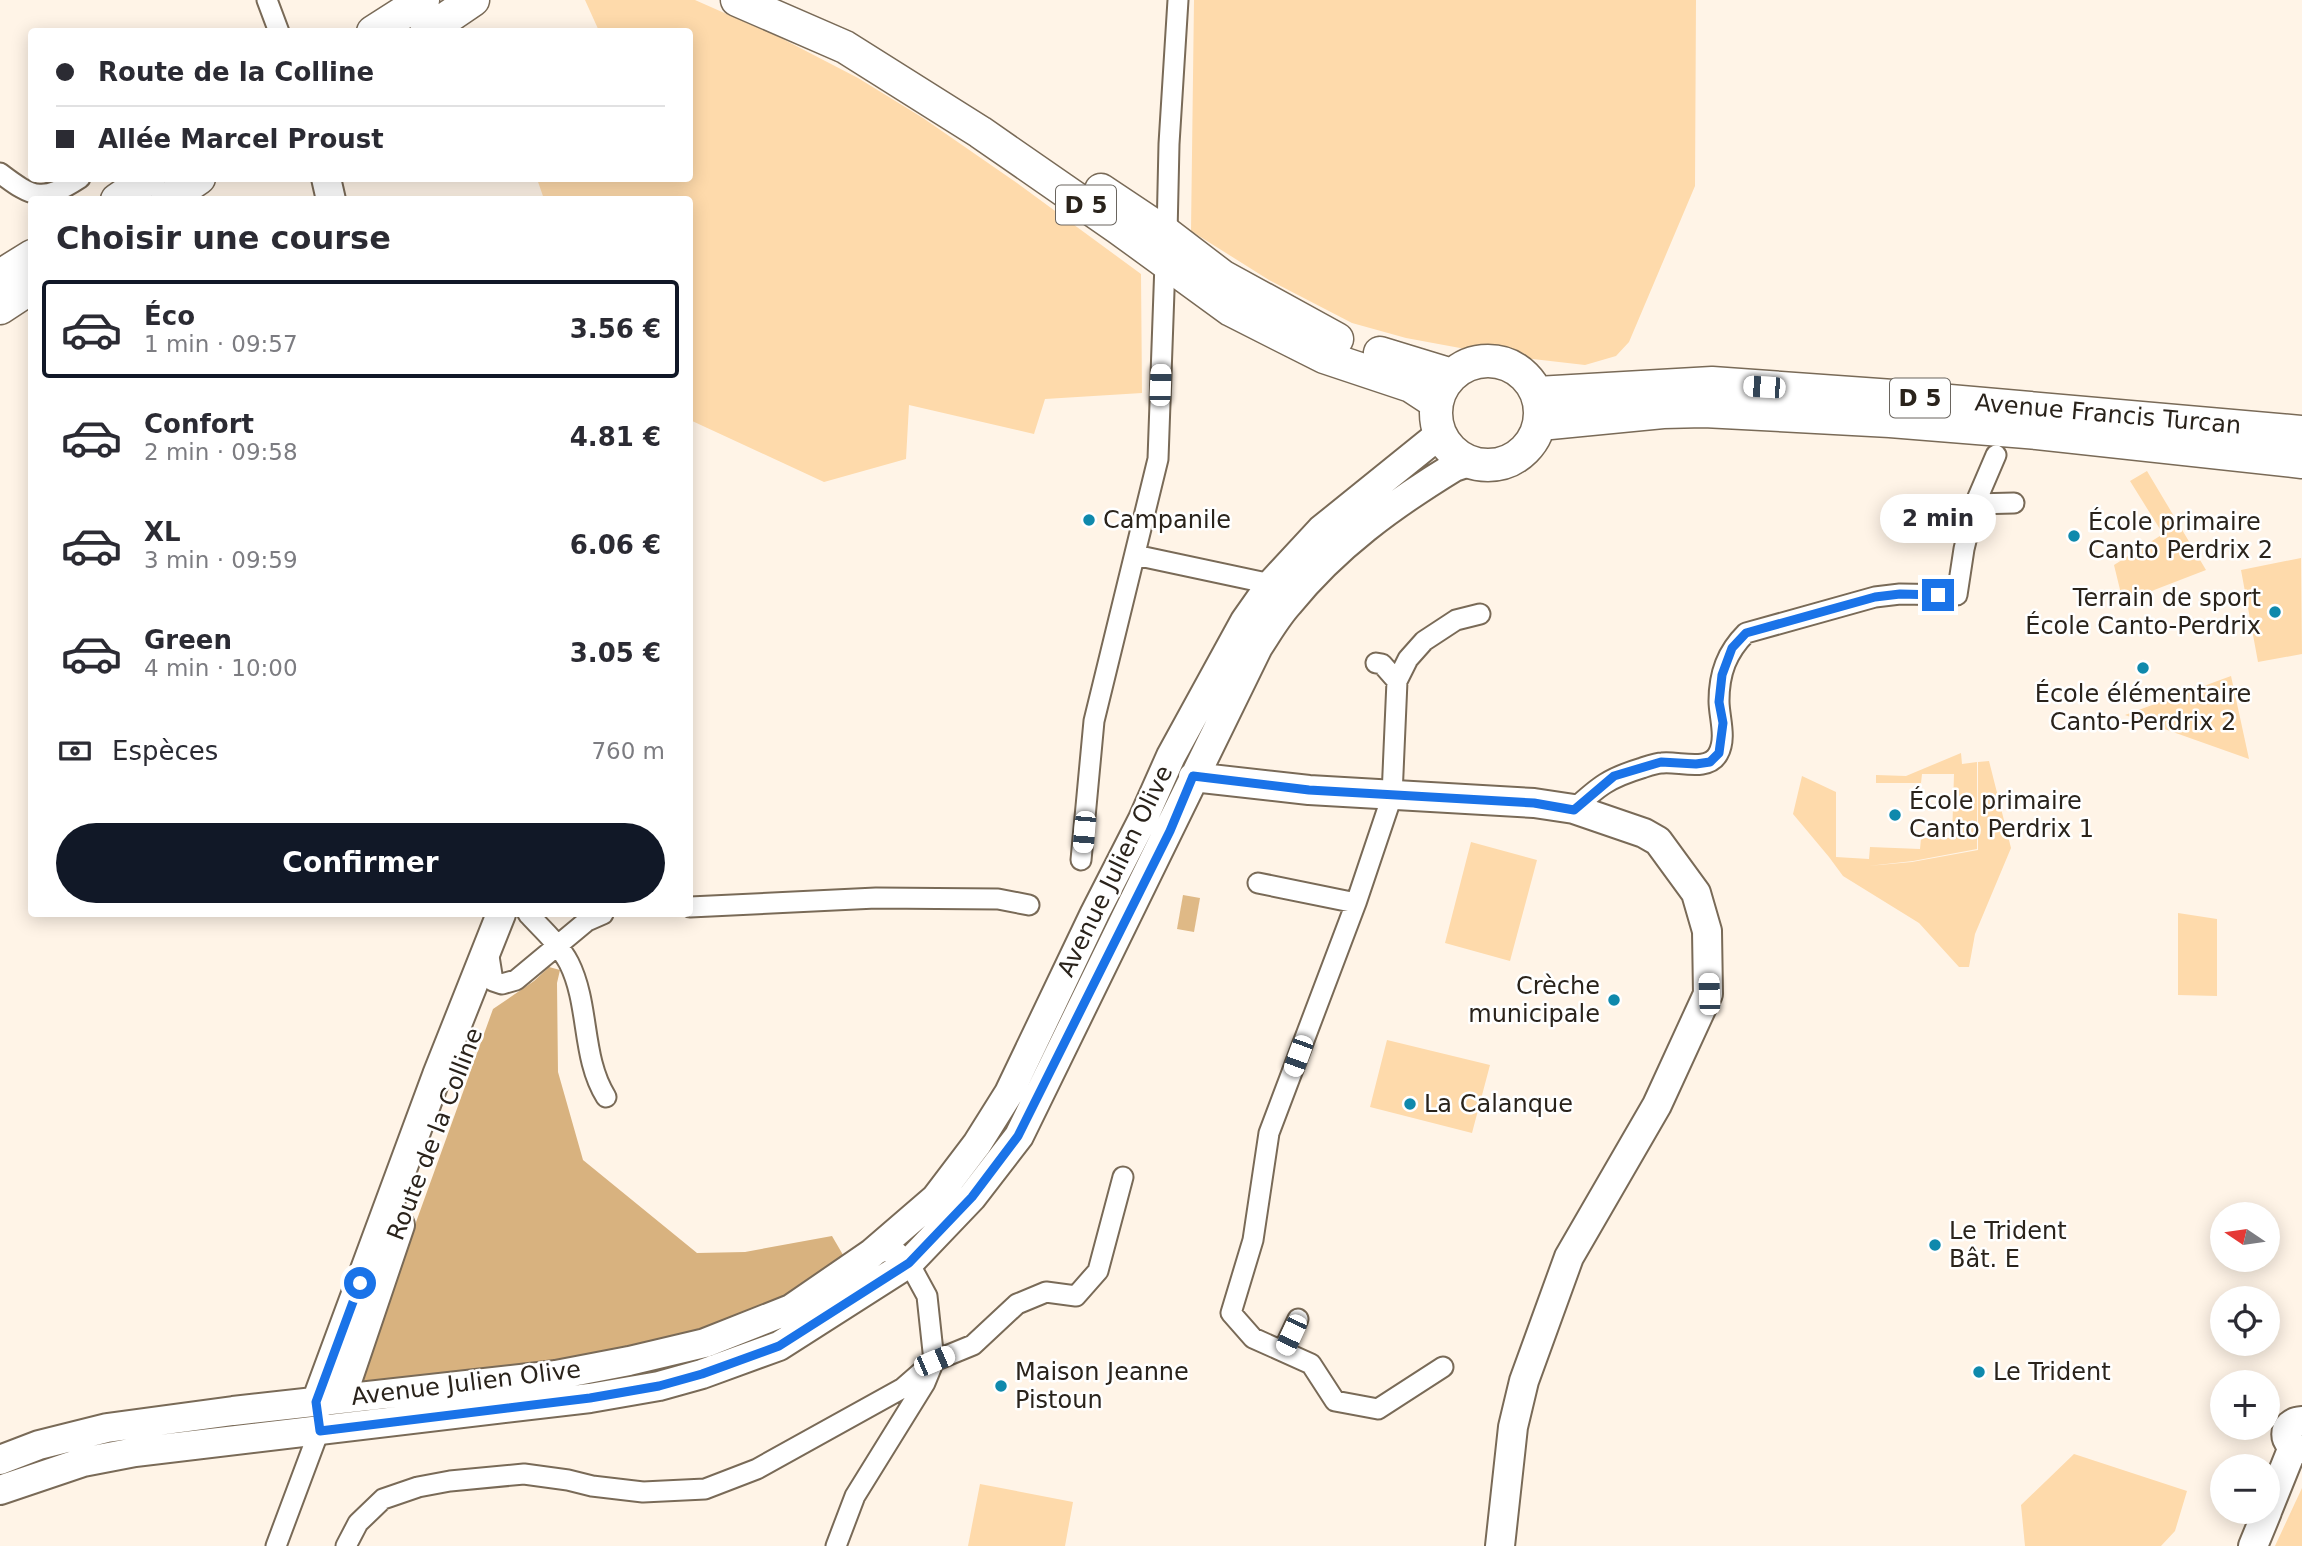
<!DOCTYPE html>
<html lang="fr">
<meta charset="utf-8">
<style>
:root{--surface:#fff;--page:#f2f2f3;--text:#2b2b33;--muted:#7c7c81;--line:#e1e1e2;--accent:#111827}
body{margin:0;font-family:"DejaVu Sans",sans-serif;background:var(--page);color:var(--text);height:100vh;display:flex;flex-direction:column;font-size:26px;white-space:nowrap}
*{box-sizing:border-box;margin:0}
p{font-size:23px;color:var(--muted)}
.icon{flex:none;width:38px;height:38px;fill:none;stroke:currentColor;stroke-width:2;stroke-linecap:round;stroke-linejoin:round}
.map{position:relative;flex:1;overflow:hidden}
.side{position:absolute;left:28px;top:196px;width:665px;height:721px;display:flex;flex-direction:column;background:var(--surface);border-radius:7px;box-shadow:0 4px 18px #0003}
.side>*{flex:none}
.banner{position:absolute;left:28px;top:28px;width:665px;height:154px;border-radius:7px;box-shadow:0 4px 18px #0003;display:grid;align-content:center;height:154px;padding:0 28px;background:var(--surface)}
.needle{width:46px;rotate:283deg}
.buttons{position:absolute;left:2210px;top:1202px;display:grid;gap:14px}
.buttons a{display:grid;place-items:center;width:70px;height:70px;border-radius:50%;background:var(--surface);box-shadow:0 4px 18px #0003;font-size:35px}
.end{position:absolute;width:32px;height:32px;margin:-16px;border:9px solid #1a73e8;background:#fff;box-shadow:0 0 0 4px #fff}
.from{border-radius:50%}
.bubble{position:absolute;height:49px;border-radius:24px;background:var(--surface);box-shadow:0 4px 18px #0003;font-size:23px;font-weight:600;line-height:49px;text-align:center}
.car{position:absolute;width:21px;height:42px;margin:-21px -10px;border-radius:9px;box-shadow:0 0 5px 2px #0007;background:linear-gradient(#fff 24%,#345 0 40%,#fff 0 76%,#345 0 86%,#fff 0)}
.banner b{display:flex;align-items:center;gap:24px;height:66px;font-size:26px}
.banner b+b{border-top:2px solid var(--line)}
.banner i{width:18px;height:18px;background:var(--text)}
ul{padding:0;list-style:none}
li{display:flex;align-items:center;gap:21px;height:98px;margin:0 14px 10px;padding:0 14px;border:4px solid transparent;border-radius:7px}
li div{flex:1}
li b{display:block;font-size:26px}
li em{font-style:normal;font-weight:600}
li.selected{border-color:var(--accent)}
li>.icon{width:63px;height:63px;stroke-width:1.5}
h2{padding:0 28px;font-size:32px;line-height:84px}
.pay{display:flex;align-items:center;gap:18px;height:77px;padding:0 28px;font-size:26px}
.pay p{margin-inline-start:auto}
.cta{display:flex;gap:14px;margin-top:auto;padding:14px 28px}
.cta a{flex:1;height:80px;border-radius:42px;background:var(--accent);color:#fff;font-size:28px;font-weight:600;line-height:80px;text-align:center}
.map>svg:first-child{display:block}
</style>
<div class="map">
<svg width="2302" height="1546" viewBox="0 0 2302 1546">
<rect width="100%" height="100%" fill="#fff4e7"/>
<path fill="#fedaab" d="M 585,0 L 695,0 L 779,37 L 858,78 L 923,118 L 1017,183 L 1141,274 L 1142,393 L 1045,399 L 1034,434 L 909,405 L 906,459 L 824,482 L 690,420 L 690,200 L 544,199 L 537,179 L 690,178 L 690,32 L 599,31 Z
M 1194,0 L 1696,0 L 1695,186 L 1629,342 L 1616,356 L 1585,365 L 1498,355 L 1406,338 L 1352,323 L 1269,280 L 1191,231 Z
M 2147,471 L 2206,570 L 2123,602 L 2114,565 L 2163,534 L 2130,481 Z
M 2301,558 L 2302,654 L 2258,662 L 2241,570 Z
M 2231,676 L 2249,759 L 2125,715 Z
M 1961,753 L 1962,764 L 1977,762 L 1977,849 L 1913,861 L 1868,866 L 1912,862 L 1978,850 L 1978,762 L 1989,761 L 2011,848 L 1975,934 L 1969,967 L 1959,967 L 1919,923 L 1843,876 L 1829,857 L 1793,814 L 1802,776 L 1836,792 L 1836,857 L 1869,859 L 1870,847 L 1920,849 L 1921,838 L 1952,838 L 1954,774 L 1922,774 L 1921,783 L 1876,783 L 1876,775 L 1906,776 Z
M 1471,842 L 1537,860 L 1510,961 L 1445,943 Z
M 2178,913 L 2217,919 L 2217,996 L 2178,995 Z
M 1387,1040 L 1490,1065 L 1472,1133 L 1370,1107 Z
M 2074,1454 L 2187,1491 L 2175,1531 L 2161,1546 L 2025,1546 L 2021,1505 Z
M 980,1484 L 1073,1502 L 1065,1546 L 968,1546 Z
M 2302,1488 L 2302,1546 L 2275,1546 Z"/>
<path fill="#d8b27f" d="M 549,967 L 560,970 L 557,983 L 558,1072 L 583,1160 L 697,1253 L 745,1252 L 832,1236 L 846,1260 L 789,1302 L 703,1337 L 555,1369 L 380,1384 L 359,1380 L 493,1009 L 534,981 Z"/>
<path fill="#dfb986" d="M 1183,895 L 1200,898 L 1194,932 L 1177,929 Z"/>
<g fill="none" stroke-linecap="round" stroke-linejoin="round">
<defs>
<path id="street" d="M 267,0 L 279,32
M 0,173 C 34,199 43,202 80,178
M 1167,234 L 1169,144 L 1178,0
M 1975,504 L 2014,503
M 1135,555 L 1271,584
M 1376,663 L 1382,664 L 1397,681
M 1574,809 C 1599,786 1609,778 1642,768 C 1648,766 1656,763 1662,763 C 1679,761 1708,772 1718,754 C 1727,738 1719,717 1719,701 C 1719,673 1727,652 1746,633 L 1875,597 L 1900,594 L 1957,595 L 1964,549 L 1975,504 L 1996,455
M 1081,860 L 1094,721 L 1158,459 L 1165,263
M 1258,883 L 1356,903
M 690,907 L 876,898 L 998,899 L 1029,905
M 528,914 C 542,929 559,944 569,963 C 590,1005 581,1057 606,1097
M 488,950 L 493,981 L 502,984 L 516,980 L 587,921 L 603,914
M 1283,1351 L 1298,1319
M 1443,1367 L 1378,1409 L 1335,1401 L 1311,1364 L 1253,1338 L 1231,1313 L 1253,1240 L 1269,1133 L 1356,903 L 1392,796 L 1397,681 L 1408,659 L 1424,641 L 1456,620 L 1480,614
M 276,1546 L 319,1431 L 325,1423
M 346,1546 L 358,1523 L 383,1499 L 418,1487 L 450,1481 L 524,1474 L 568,1480 L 592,1486 L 643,1492 L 705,1489 L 757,1469 L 903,1388 L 934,1361 L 973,1345 L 1017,1304 L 1046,1292 L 1076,1296 L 1098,1271 L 1123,1177
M 836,1546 L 855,1496 L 925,1383 L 934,1361 L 927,1296 L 909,1263 L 895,1250 L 872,1254"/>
<path id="secondary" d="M 326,178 L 331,200
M 1193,777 L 1309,790 L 1534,803 L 1574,809 L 1644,833 L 1658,841 L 1696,893 L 1707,931 L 1708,994 L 1657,1105 L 1569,1257 L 1524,1381 L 1513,1427 L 1500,1546
M 341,1399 L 400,1225
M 316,1402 L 437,1075 L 501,914
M 2302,1421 C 2281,1422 2281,1446 2302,1449
M 0,1460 L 39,1445 L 107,1428 L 233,1411 L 556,1375 L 629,1361 L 705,1343 L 791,1309 L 871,1254 L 936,1198 L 977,1144 L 1009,1093 L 1095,913 L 1143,819 L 1171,756 L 1245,621 L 1271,584 L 1321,530 L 1440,434
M 0,1490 L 83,1462 L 135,1452 L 590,1398 L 659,1386 L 702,1374 L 779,1346 L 909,1263 L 972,1197 L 1019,1136 L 1258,647 C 1268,632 1277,616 1289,603 C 1335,546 1392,505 1454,467 L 1469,462
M 2268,1509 L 2293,1447
M 2253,1546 L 2267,1512"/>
<path id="primary" d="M 737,0 L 845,47 L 980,132 L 1117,227 L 1231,310 L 1324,357 L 1411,386 L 1437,403
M 373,32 L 423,0
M 426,32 L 473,0
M 1101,190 L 1167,234 L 1222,276 L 1337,339
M 117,200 L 149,178
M 167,200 L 199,178
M 0,276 L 32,256
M 0,308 L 32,287
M 1380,353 L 1452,375
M1436 413a52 52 0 1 1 104 0a52 52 0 1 1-104 0Z
M 1537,393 L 1712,383 L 1893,396 L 2302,432
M 1540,424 L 1663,412 L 1704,411 L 1890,421 L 2037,433 L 2302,462"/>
</defs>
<use href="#street" stroke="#796a57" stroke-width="23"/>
<use href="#secondary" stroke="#796a57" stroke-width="32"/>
<use href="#primary" stroke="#796a57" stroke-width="35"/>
<use href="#street" stroke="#fff" stroke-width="19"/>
<use href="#secondary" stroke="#fff" stroke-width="28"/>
<use href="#primary" stroke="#fff" stroke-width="32"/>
</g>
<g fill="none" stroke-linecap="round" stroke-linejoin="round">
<path stroke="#1a73e8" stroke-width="9" d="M 360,1283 L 316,1402 L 320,1431 L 590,1398 L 659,1386 L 702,1374 L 779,1346 L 909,1263 L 972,1197 L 1018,1136 L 1170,831 L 1193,776 L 1309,790 L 1534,803 L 1574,810 L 1614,776 L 1661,762 L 1696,764 L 1710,762 L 1719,753 L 1723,723 L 1719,702 L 1722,675 L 1732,648 L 1746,633 L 1875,597 L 1900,594 L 1938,595"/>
</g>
<g fill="#0f89ac" stroke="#fff" stroke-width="2.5">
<circle cx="1089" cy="520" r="7"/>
<circle cx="2074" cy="536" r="7"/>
<circle cx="2275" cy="612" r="7"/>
<circle cx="2143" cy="668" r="7"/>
<circle cx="1895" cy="815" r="7"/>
<circle cx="1614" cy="1000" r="7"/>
<circle cx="1410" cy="1104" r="7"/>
<circle cx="1935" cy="1245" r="7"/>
<circle cx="1979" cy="1372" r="7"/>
<circle cx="1001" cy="1386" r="7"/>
</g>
<g text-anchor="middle" stroke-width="5" stroke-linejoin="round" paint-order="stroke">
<g fill="#fff" stroke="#6a655f" stroke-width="2">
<rect x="1056" y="185.5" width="60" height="39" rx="5"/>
<rect x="1890" y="378.5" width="60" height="39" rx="5"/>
</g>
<g font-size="23" font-weight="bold" fill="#2a231b">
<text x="1086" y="213">D 5</text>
<text x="1920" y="406">D 5</text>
</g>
<g font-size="24" fill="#2a231b" stroke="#fff">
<text transform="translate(2108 414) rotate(5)" y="8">Avenue Francis Turcan</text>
<text transform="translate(1115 871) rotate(-64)" y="8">Avenue Julien Olive</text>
<text transform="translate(435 1134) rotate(-69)" y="8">Route de la Colline</text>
<text transform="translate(466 1383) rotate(-7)" y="8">Avenue Julien Olive</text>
</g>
<g font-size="24" fill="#2a231b" stroke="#fff" text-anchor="start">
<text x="1103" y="528">Campanile</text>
<text x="2088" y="530">École primaire<tspan x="2088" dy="28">Canto Perdrix 2</tspan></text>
<text x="2261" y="606" text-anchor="end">Terrain de sport<tspan x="2261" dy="28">École Canto-Perdrix</tspan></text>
<text x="2143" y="702" text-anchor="middle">École élémentaire<tspan x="2143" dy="28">Canto-Perdrix 2</tspan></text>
<text x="1909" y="809">École primaire<tspan x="1909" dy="28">Canto Perdrix 1</tspan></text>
<text x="1600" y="994" text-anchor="end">Crèche<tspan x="1600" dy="28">municipale</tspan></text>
<text x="1424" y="1112">La Calanque</text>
<text x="1949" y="1239">Le Trident<tspan x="1949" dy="28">Bât. E</tspan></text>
<text x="1015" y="1380">Maison Jeanne<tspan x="1015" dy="28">Pistoun</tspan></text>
<text x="1993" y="1380">Le Trident</text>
</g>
</g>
</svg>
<div class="buttons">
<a><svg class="needle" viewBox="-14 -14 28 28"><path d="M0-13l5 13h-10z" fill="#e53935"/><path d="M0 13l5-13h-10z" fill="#7c7c81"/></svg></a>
<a><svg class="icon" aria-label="locate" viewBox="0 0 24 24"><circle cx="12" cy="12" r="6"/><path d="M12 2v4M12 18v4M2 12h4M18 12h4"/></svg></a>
<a>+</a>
<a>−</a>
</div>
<i class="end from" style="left:360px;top:1283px"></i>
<i class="end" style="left:1938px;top:595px"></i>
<div class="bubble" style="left:1880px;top:494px;width:116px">2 min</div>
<i class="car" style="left:1160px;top:385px;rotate:2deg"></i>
<i class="car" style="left:1764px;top:387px;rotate:274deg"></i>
<i class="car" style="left:1084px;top:832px;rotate:185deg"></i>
<i class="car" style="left:1709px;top:994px;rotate:358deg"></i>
<i class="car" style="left:1298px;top:1056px;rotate:200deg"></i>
<i class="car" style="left:1291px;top:1335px;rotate:205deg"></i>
<i class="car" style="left:934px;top:1361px;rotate:67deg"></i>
<div class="banner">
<b><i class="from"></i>Route de la Colline</b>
<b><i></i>Allée Marcel Proust</b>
</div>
<section class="side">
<h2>Choisir une course</h2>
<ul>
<li class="selected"><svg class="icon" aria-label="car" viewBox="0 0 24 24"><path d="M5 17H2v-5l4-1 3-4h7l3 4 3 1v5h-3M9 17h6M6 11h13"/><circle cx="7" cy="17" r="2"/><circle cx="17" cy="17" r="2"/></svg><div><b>Éco</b><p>1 min · 09:57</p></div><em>3.56 €</em></li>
<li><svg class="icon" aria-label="car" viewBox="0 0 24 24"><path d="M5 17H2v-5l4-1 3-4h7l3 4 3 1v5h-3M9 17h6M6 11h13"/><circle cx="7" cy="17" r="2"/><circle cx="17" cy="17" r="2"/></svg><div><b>Confort</b><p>2 min · 09:58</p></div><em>4.81 €</em></li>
<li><svg class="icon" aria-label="car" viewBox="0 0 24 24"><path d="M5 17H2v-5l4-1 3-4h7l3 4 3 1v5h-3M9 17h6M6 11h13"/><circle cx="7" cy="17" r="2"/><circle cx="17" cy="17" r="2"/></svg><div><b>XL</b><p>3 min · 09:59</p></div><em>6.06 €</em></li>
<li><svg class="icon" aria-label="car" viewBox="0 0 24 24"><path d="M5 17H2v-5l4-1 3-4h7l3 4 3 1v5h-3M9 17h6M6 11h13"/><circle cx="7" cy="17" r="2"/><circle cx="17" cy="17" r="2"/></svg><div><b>Green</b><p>4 min · 10:00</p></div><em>3.05 €</em></li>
</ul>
<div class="pay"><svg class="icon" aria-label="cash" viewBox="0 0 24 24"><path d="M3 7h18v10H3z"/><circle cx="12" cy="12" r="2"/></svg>Espèces<p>760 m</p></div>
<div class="cta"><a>Confirmer</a></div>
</section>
</div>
